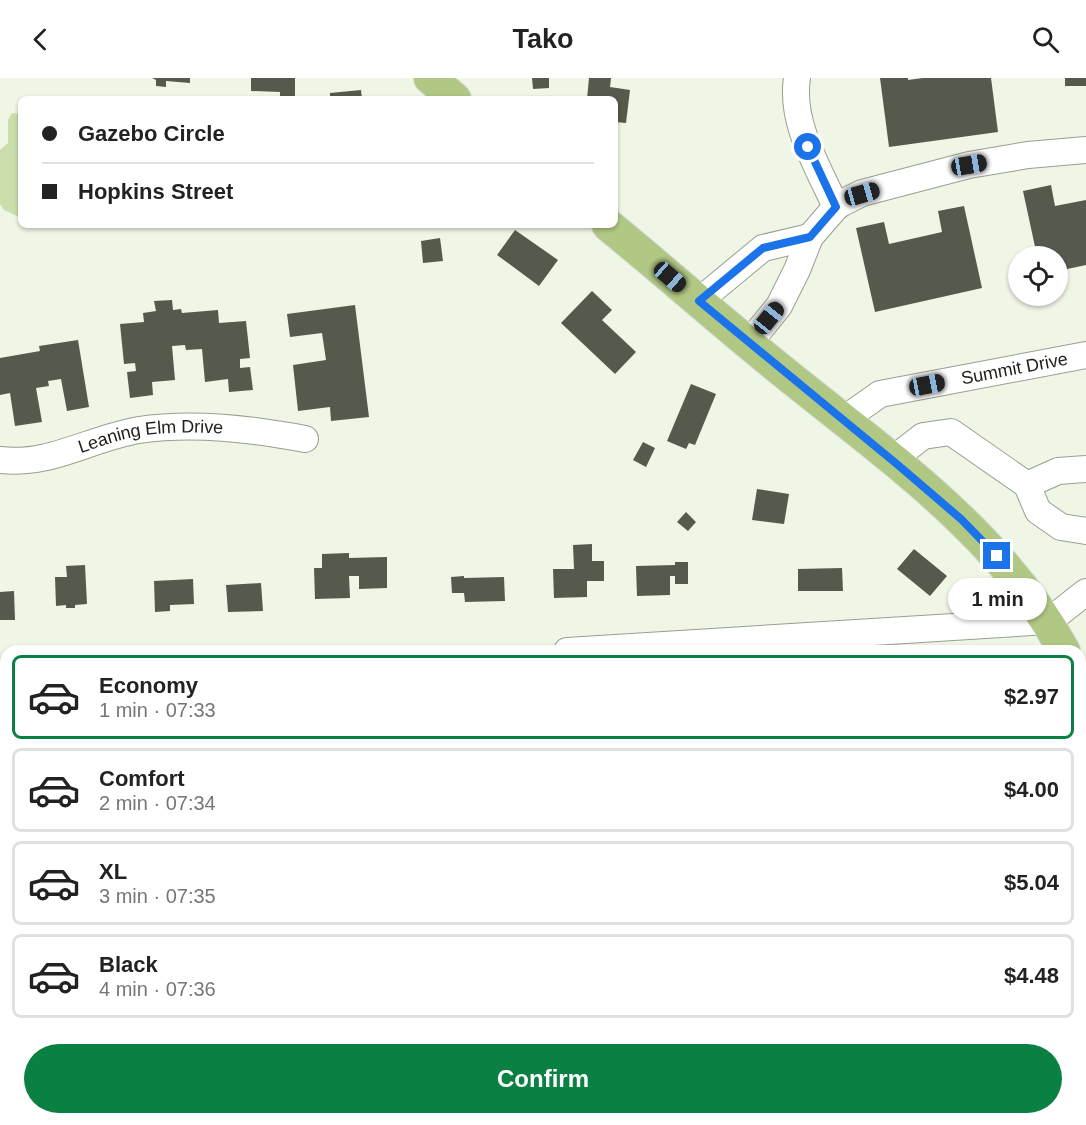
<!DOCTYPE html>
<meta charset="utf-8">
<style>
:root{--surface:#fff;--page:#f6f6f6;--text:#222;--muted:#767676;--line:#e0e0e0;--accent:#0b8043}
body{margin:0;font-family:Helvetica,sans-serif;background:var(--page);color:var(--text);height:100vh;display:flex;flex-direction:column;font-size:22px;white-space:nowrap}
*{box-sizing:border-box;margin:0}
p{font-size:20px;color:var(--muted)}
.icon{flex:none;width:33px;height:33px;fill:none;stroke:currentColor;stroke-width:2;stroke-linecap:round;stroke-linejoin:round}
.map{position:relative;flex:1;overflow:hidden}
.drawer{position:absolute;left:0px;top:567px;width:1086px;height:480px;display:flex;flex-direction:column;background:var(--surface);border-radius:18px 18px 0 0;box-shadow:0 2px 4px #0004}
.drawer>*{flex:none}
.guide{position:absolute;left:18px;top:18px;width:600px;height:132px;border-radius:9px;box-shadow:0 2px 4px #0004;display:grid;align-content:center;height:132px;padding:0 24px;background:var(--surface)}
.buttons{position:absolute;left:1008px;top:168px;display:grid;gap:12px}
.buttons a{display:grid;place-items:center;width:60px;height:60px;border-radius:50%;background:var(--surface);box-shadow:0 2px 4px #0004;font-size:30px}
.end{position:absolute;width:27px;height:27px;margin:-14px;border:8px solid #1a73e8;background:#fff;box-shadow:0 0 0 3px #fff}
.from{border-radius:50%}
.bubble{position:absolute;height:42px;border-radius:21px;background:var(--surface);box-shadow:0 2px 4px #0004;font-size:20px;font-weight:600;line-height:42px;text-align:center}
.car{position:absolute;width:18px;height:36px;margin:-18px -9px;border-radius:8px;box-shadow:0 0 4px 2px #0007;background:linear-gradient(#222 24%,#8ab4d8 0 40%,#222 0 76%,#8ab4d8 0 86%,#222 0)}
.guide b{display:flex;align-items:center;gap:21px;height:57px;font-size:22px}
.guide b+b{border-top:2px solid var(--line)}
.guide i{width:15px;height:15px;background:var(--text)}
ul{padding:10px 0 0;list-style:none}
li{display:flex;align-items:center;gap:18px;height:84px;margin:0 12px 9px;padding:0 12px;border:3px solid var(--line);border-radius:9px}
li div{flex:1}
li b{display:block;font-size:22px}
li em{font-style:normal;font-weight:600}
li.selected{border-color:var(--accent)}
li>.icon{width:54px;height:54px;stroke-width:1.5}
.action{display:flex;gap:12px;margin-top:auto;padding:12px 24px}
.action a{flex:1;height:69px;border-radius:36px;background:var(--accent);color:#fff;font-size:24px;font-weight:600;line-height:69px;text-align:center}
header{display:flex;justify-content:space-between;align-items:center;height:78px;padding:0 24px;background:var(--surface);font-size:27px;font-weight:600}
.map>svg:first-child{display:block}
</style>
<header><svg class="icon" aria-label="back" viewBox="0 0 24 24"><path d="M15 5l-7 7 7 7"/></svg>Tako<svg class="icon" aria-label="search" viewBox="0 0 24 24"><circle cx="10" cy="10" r="6"/><path d="M15 15l6 6"/></svg></header>
<div class="map">
<svg width="1086" height="1047" viewBox="0 0 1086 1047">
<rect width="100%" height="100%" fill="#eff6e6"/>
<path fill="#cadfab" d="M 12,35 L 21,36 L 21,140 L 4,132 L 0,126 L 0,72 L 8,65 L 8,42 Z"/>
<path fill="#555a4d" d="M 152,0 L 190,0 L 190,5 L 166,3 L 166,9 L 156,8 L 156,2 Z
M 251,0 L 295,0 L 295,21 L 280,21 L 280,14 L 251,13 Z
M 532,0 L 549,0 L 549,10 L 533,11 Z
M 589,0 L 611,0 L 610,9 L 630,12 L 626,45 L 615,44 L 615,21 L 587,21 Z
M 880,0 L 908,0 L 908,2 L 923,0 L 991,0 L 998,54 L 889,69 Z
M 1065,0 L 1086,0 L 1086,8 L 1065,8 Z
M 361,12 L 362,21 L 330,21 L 330,15 Z
M 1051,107 L 1055,128 L 1086,122 L 1086,187 L 1058,193 L 1058,178 L 1037,178 L 1023,113 Z
M 964,128 L 982,210 L 875,234 L 856,150 L 884,144 L 889,166 L 942,154 L 938,133 Z
M 515,152 L 558,182 L 539,208 L 497,177 Z
M 440,160 L 443,183 L 423,185 L 421,163 Z
M 592,213 L 612,232 L 602,242 L 636,274 L 615,296 L 561,245 Z
M 172,222 L 173,232 L 181,231 L 182,235 L 218,232 L 219,245 L 246,243 L 250,280 L 240,281 L 240,290 L 250,289 L 253,312 L 229,314 L 228,301 L 205,304 L 202,271 L 186,272 L 185,267 L 172,268 L 175,302 L 152,304 L 153,317 L 130,320 L 127,294 L 136,293 L 135,285 L 124,286 L 120,246 L 144,244 L 143,235 L 156,233 L 154,223 Z
M 355,227 L 369,339 L 331,343 L 330,329 L 298,333 L 293,287 L 326,282 L 322,255 L 290,259 L 287,236 Z
M 78,262 L 89,329 L 67,333 L 61,301 L 48,303 L 49,308 L 36,310 L 42,344 L 15,348 L 10,315 L 0,317 L 0,280 L 40,273 L 39,268 Z
M 691,306 L 716,316 L 695,367 L 689,365 L 686,371 L 667,363 Z
M 643,364 L 655,370 L 646,389 L 633,382 Z
M 757,411 L 789,416 L 784,446 L 752,442 Z
M 686,434 L 696,444 L 688,453 L 677,444 Z
M 592,466 L 592,483 L 604,483 L 604,503 L 587,503 L 587,519 L 554,520 L 553,491 L 574,491 L 573,467 Z
M 914,471 L 947,498 L 930,518 L 897,491 Z
M 349,475 L 349,480 L 387,479 L 387,510 L 359,511 L 359,498 L 349,498 L 350,520 L 315,521 L 314,490 L 322,490 L 322,476 Z
M 675,484 L 688,484 L 688,506 L 675,506 L 675,498 L 670,498 L 670,517 L 637,518 L 636,488 L 675,487 Z
M 85,487 L 87,526 L 75,527 L 75,530 L 66,530 L 66,527 L 56,528 L 55,499 L 67,499 L 66,488 Z
M 842,490 L 843,513 L 798,513 L 798,491 Z
M 464,498 L 464,500 L 504,499 L 505,523 L 465,524 L 464,515 L 452,515 L 451,499 Z
M 193,501 L 194,526 L 170,527 L 170,533 L 155,534 L 154,503 Z
M 261,505 L 263,533 L 228,534 L 226,507 Z
M 14,513 L 15,542 L 0,542 L 0,514 Z"/>
<g fill="none" stroke-linecap="round" stroke-linejoin="round">
<defs>
<g id="minor">
<path d="M 797,0 C 790,45 818,89 836,129"/>
<path d="M 699,223 L 763,170 L 810,159"/>
<path d="M 748,266 L 779,228 L 797,192 L 810,159 L 836,129 L 842,125 L 862,115 L 969,87 L 1028,77 L 1086,72"/>
<path id="s1" d="M 843,342 L 880,316 L 1086,277"/>
<path id="s2" d="M 0,382 C 50,388 91,360 139,352 C 194,344 251,351 305,361"/>
<path d="M 892,382 L 923,358 L 951,354 L 1027,407 L 1058,393 L 1086,391"/>
<path d="M 1027,407 L 1038,433 L 1061,449 L 1086,453"/>
<path d="M 567,573 L 1049,543 L 1086,514"/>
<path d="M 0,605 L 6,605"/>
<path d="M 302,1041 L 325,1046"/>
<path d="M 48,1047 L 74,1041"/>
</g>
<path id="major" d="M 430,0 L 455,21
M 608,147 C 668,196 726,248 786,296 C 886,377 1003,458 1064,573
M 1080,603 L 1086,614"/>
<path id="highway" d="M 0,794 L 6,792
M 0,890 L 6,883
M 1080,920 L 1086,917
M 1080,1007 L 1086,1004
M 449,1047 L 452,1041
M 759,1047 L 774,1041
M 919,1047 L 934,1041
M 998,1047 L 1010,1041"/>
</defs>
<use href="#minor" stroke="#999f90" stroke-width="28"/>
<use href="#major" stroke="#d6d7d6" stroke-width="34"/>
<use href="#highway" stroke="#d6d7d6" stroke-width="36"/>
<use href="#minor" stroke="#fff" stroke-width="26"/>
<use href="#major" stroke="#b1c784" stroke-width="32"/>
<use href="#highway" stroke="#7da232" stroke-width="33"/>
</g>
<g fill="none" stroke-linecap="round" stroke-linejoin="round">
<path stroke="#1a73e8" stroke-width="8" d="M 808,69 L 836,129 L 810,159 L 763,170 L 699,223 L 898,387 L 961,441 L 997,478"/>
</g>
<g text-anchor="middle" stroke-width="6" stroke-linejoin="round" paint-order="stroke">
<g font-size="18" fill="#1d1f19" stroke="#fff">
<text dy="6" stroke="none"><textPath href="#s1" startOffset="182">Summit Drive</textPath></text>
<text dy="6" stroke="none"><textPath href="#s2" startOffset="154">Leaning Elm Drive</textPath></text>
</g>
</g>
</svg>
<div class="buttons">
<a><svg class="icon" aria-label="locate" viewBox="0 0 24 24"><circle cx="12" cy="12" r="6"/><path d="M12 2v4M12 18v4M2 12h4M18 12h4"/></svg></a>
</div>
<i class="end from" style="left:808px;top:69px"></i>
<i class="end" style="left:997px;top:478px"></i>
<div class="bubble" style="left:948px;top:500px;width:99px">1 min</div>
<i class="car" style="left:969px;top:87px;rotate:80deg"></i>
<i class="car" style="left:862px;top:116px;rotate:74deg"></i>
<i class="car" style="left:670px;top:199px;rotate:131deg"></i>
<i class="car" style="left:769px;top:240px;rotate:39deg"></i>
<i class="car" style="left:927px;top:307px;rotate:79deg"></i>
<div class="guide">
<b><i class="from"></i>Gazebo Circle</b>
<b><i></i>Hopkins Street</b>
</div>
<section class="drawer">
<ul>
<li class="selected"><svg class="icon" aria-label="car" viewBox="0 0 24 24"><path d="M5 17H2v-5l4-1 3-4h7l3 4 3 1v5h-3M9 17h6M6 11h13"/><circle cx="7" cy="17" r="2"/><circle cx="17" cy="17" r="2"/></svg><div><b>Economy</b><p>1 min · 07:33</p></div><em>$2.97</em></li>
<li><svg class="icon" aria-label="car" viewBox="0 0 24 24"><path d="M5 17H2v-5l4-1 3-4h7l3 4 3 1v5h-3M9 17h6M6 11h13"/><circle cx="7" cy="17" r="2"/><circle cx="17" cy="17" r="2"/></svg><div><b>Comfort</b><p>2 min · 07:34</p></div><em>$4.00</em></li>
<li><svg class="icon" aria-label="car" viewBox="0 0 24 24"><path d="M5 17H2v-5l4-1 3-4h7l3 4 3 1v5h-3M9 17h6M6 11h13"/><circle cx="7" cy="17" r="2"/><circle cx="17" cy="17" r="2"/></svg><div><b>XL</b><p>3 min · 07:35</p></div><em>$5.04</em></li>
<li><svg class="icon" aria-label="car" viewBox="0 0 24 24"><path d="M5 17H2v-5l4-1 3-4h7l3 4 3 1v5h-3M9 17h6M6 11h13"/><circle cx="7" cy="17" r="2"/><circle cx="17" cy="17" r="2"/></svg><div><b>Black</b><p>4 min · 07:36</p></div><em>$4.48</em></li>
</ul>
<div class="action"><a>Confirm</a></div>
</section>
</div>
